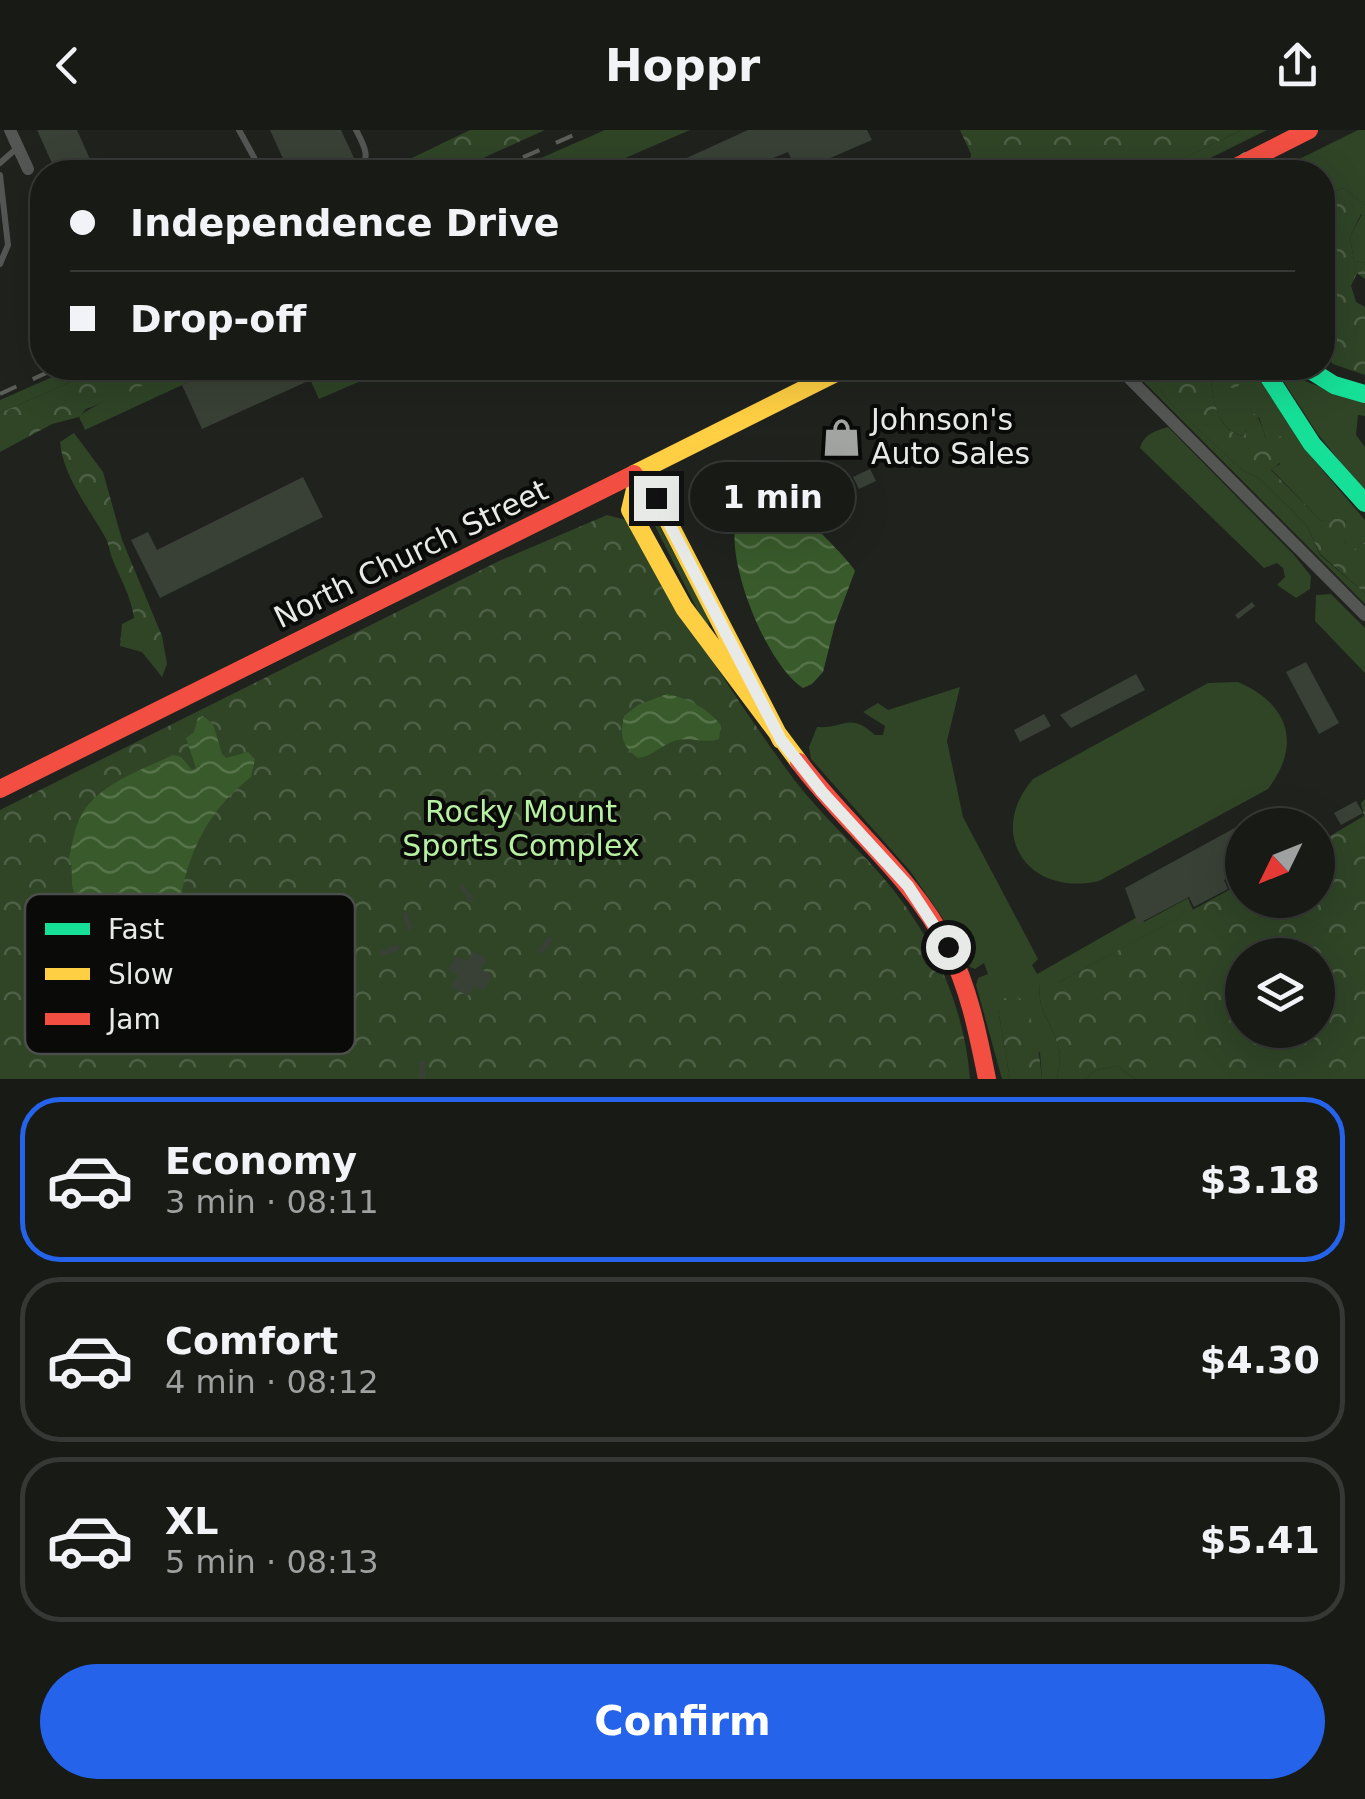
<!DOCTYPE html>
<meta charset="utf-8">
<style>
:root{--surface:#181a16;--page:#252723;--text:#f1f3f6;--muted:#9fa1a1;--line:#363835;--accent:#2563eb}
body{margin:0;font-family:"DejaVu Sans",sans-serif;background:var(--page);color:var(--text);height:100vh;display:flex;flex-direction:column;font-size:38px;white-space:nowrap}
*{box-sizing:border-box;margin:0}
p{font-size:32px;color:var(--muted)}
.icon{flex:none;width:55px;height:55px;fill:none;stroke:currentColor;stroke-width:2;stroke-linecap:round;stroke-linejoin:round}
.map{position:relative;height:949px;overflow:hidden}
.drawer{display:flex;flex-direction:column;background:var(--surface);flex:1}
.drawer>*{flex:none}
.guide{position:absolute;left:30px;top:30px;width:1305px;height:220px;border-radius:40px;box-shadow:0 10px 40px #0002,0 0 0 2px var(--line);display:grid;align-content:center;height:220px;padding:0 40px;background:var(--surface)}
.needle{width:65px;rotate:227deg}
.buttons{position:absolute;left:1225px;top:678px;display:grid;gap:20px}
.buttons a{display:grid;place-items:center;width:110px;height:110px;border-radius:50%;background:var(--surface);box-shadow:0 10px 40px #0002,0 0 0 2px var(--line);font-size:50px}
.end{position:absolute;width:45px;height:45px;margin:-22px;border:12px solid #e7eae6;background:#111;box-shadow:0 0 0 5px #111}
.from{border-radius:50%}
.bubble{position:absolute;height:70px;border-radius:35px;background:var(--surface);box-shadow:0 10px 40px #0002,0 0 0 2px var(--line);font-size:32px;font-weight:700;line-height:70px;text-align:center}
.guide b{display:flex;align-items:center;gap:35px;height:95px;font-size:38px}
.guide b+b{border-top:2px solid var(--line)}
.guide i{width:25px;height:25px;background:var(--text)}
ul{padding:18px 0 0;list-style:none}
li{display:flex;align-items:center;gap:30px;height:165px;margin:0 20px 15px;padding:0 20px;border:5px solid var(--line);border-radius:40px}
li div{flex:1}
li b{display:block;font-size:38px}
li em{font-style:normal;font-weight:700}
li.current{border-color:var(--accent)}
li>.icon{width:90px;height:90px;stroke-width:1.5}
.cta{display:flex;gap:20px;margin-top:auto;padding:20px 40px}
.cta a{flex:1;height:115px;border-radius:60px;background:var(--accent);color:#fff;font-size:40px;font-weight:700;line-height:115px;text-align:center}
header{display:flex;justify-content:space-between;align-items:center;height:130px;padding:0 40px;background:var(--surface);font-size:45px;font-weight:700}
.map>svg:first-child{display:block}
</style>
<header><svg class="icon" aria-label="back" viewBox="0 0 24 24"><path d="M15 5l-7 7 7 7"/></svg>Hoppr<svg class="icon" aria-label="share" viewBox="0 0 24 24"><path d="M12 15V3M7 8l5-5 5 5M5 13v7h14v-7"/></svg></header>
<div class="map">
<svg width="1365" height="949" viewBox="0 0 1365 949">
<defs>
<pattern id="forest-crowns" width="20" height="18" patternUnits="userSpaceOnUse" patternTransform="scale(2.5)"><rect width="20" height="18" fill="#2f4526"/><path d="M2 6a3 3 0 1 1 6 0M12 15a3 3 0 1 1 6 0" fill="none" stroke="#4d6046"/></pattern>
<pattern id="water-waves" width="16" height="10" patternUnits="userSpaceOnUse" patternTransform="scale(2.5)"><rect width="16" height="10" fill="#395b2b"/><path d="M0 5q4-4 8 0t8 0" fill="none" stroke="#56734a"/></pattern>
</defs>
<rect width="100%" height="100%" fill="#20221e"/>
<path fill="#2f4526" d="M 605,0 L 690,0 L 593,42 L 509,42 Z
M 1242,0 L 1267,0 L 1182,42 L 1155,42 Z
M 1358,0 L 1365,0 L 1365,75 L 1343,58 L 1323,66 L 1322,42 L 1273,42 Z
M 1362,84 L 1365,86 L 1365,133 L 1354,131 L 1350,107 Z
M 73,238 L 103,238 L 0,283 L 0,270 Z
M 179,238 L 219,238 L 85,300 L 79,287 C 88,276 159,247 179,238 Z
M 305,238 L 334,238 L 340,251 L 373,238 L 391,238 L 319,269 Z
M 1130,238 L 1143,238 L 1172,275 L 1242,340 L 1260,349 L 1294,382 L 1307,396 L 1320,425 L 1365,463 L 1365,474 Z
M 1235,238 L 1253,238 L 1313,329 L 1365,390 L 1365,412 L 1354,421 L 1343,411 L 1346,390 L 1321,391 L 1271,339 L 1280,334 L 1266,309 L 1259,287 L 1246,299 L 1244,306 C 1218,301 1214,274 1211,251 L 1223,240 L 1241,250 Z
M 1275,238 L 1287,238 L 1307,252 L 1365,272 L 1365,286 L 1358,285 L 1356,305 L 1365,317 L 1365,363 L 1317,303 Z
M 1168,297 L 1294,425 L 1311,446 L 1310,459 L 1296,468 L 1277,455 L 1285,447 L 1283,438 L 1277,433 L 1264,438 L 1140,318 C 1144,304 1155,301 1168,297 Z
M 646,378 L 650,378 L 708,487 L 709,496 L 704,493 Z
M 1331,464 L 1365,498 L 1365,543 L 1315,491 L 1316,465 Z
M 1238,552 C 1289,574 1302,614 1268,659 L 1099,751 C 1029,767 985,705 1033,649 L 1208,553 Z
M 960,557 L 947,611 L 963,687 L 1038,829 L 1032,835 L 1037,844 L 1139,786 L 1144,792 L 1188,768 L 1193,780 L 1058,853 L 1040,854 C 1036,879 1052,893 1058,916 C 1062,927 1059,938 1057,949 L 1042,949 L 1040,923 L 998,879 L 1010,949 L 1002,949 L 976,855 L 978,848 L 988,844 L 984,833 L 975,839 L 970,837 L 942,787 L 910,741 L 811,629 L 809,617 L 817,597 C 844,599 849,581 875,605 L 883,605 L 885,596 L 863,582 L 878,573 L 888,580 Z
M 1117,936 L 1135,949 L 1086,949 L 1096,940 Z"/>
<path fill="url(#forest-crowns)" fill-rule="evenodd" d="M 470,0 L 545,0 L 452,42 L 383,42 Z
M 960,0 L 1242,0 L 1155,42 L 1031,42 L 1023,35 L 1003,42 L 974,42 L 970,34 L 971,24 Z
M 1343,58 L 1365,75 L 1365,86 L 1361,84 L 1350,107 L 1354,131 L 1365,133 L 1365,149 L 1357,143 L 1351,156 L 1356,172 L 1365,177 L 1365,245 L 1333,234 L 1323,222 L 1323,148 L 1332,153 L 1323,129 L 1323,66 Z
M 103,238 L 179,238 L 118,267 L 86,279 L 79,287 L 52,294 L 0,322 L 0,283 Z
M 1143,238 L 1235,238 L 1241,250 L 1237,259 L 1228,257 L 1223,240 L 1211,251 C 1214,273 1218,302 1244,306 L 1246,299 L 1237,285 L 1240,280 C 1259,279 1261,294 1266,309 L 1283,306 L 1290,309 L 1295,320 L 1271,340 L 1321,391 L 1326,390 L 1323,380 L 1333,370 C 1349,382 1346,393 1344,412 L 1354,420 L 1365,412 L 1365,463 L 1320,424 L 1307,396 L 1294,382 L 1260,349 L 1242,340 L 1172,275 Z
M 74,303 L 103,342 L 122,410 L 162,506 L 167,534 L 162,547 L 142,522 L 120,516 L 122,494 L 134,488 C 131,466 120,448 112,428 C 109,420 109,413 104,405 C 88,377 63,346 60,312 Z
M 607,385 L 630,391 C 677,476 727,557 784,636 C 811,675 848,708 880,744 C 930,801 964,872 970,949 L 0,949 L 0,680 L 499,431 Z
M 1365,669 L 1365,949 L 1135,949 L 1117,936 L 1096,940 L 1086,949 L 1057,949 C 1059,938 1062,927 1058,916 C 1052,893 1036,879 1040,854 L 1052,846 L 1058,853 L 1242,753 L 1242,770 L 1318,770 L 1318,713 L 1364,686 L 1361,673 ZM 1242,825 L 1318,825 L 1318,900 L 1242,900 Z
M 1016,865 C 1034,878 1040,927 1042,949 L 1010,949 L 998,879 L 1002,869 Z"/>
<path fill="url(#water-waves)" d="M 763,365 C 766,366 776,367 779,368 C 793,374 848,428 855,441 L 835,494 L 823,542 L 812,554 L 803,558 C 767,535 726,434 736,392 C 739,378 751,372 763,365 Z
M 667,564 C 689,569 706,577 721,595 L 719,609 C 706,614 691,607 677,610 C 662,614 654,626 638,628 C 621,615 620,606 624,586 L 638,575 Z
M 203,586 L 213,594 L 222,624 L 226,628 L 248,622 L 255,629 L 251,647 C 212,677 191,715 181,765 C 177,786 179,808 169,827 C 156,834 144,827 130,833 C 113,829 78,777 73,759 C 70,747 74,738 69,728 C 72,715 74,700 80,688 C 95,655 142,640 173,625 L 181,627 L 192,640 L 196,638 L 186,608 L 194,602 L 198,588 Z"/>
<path fill="#394136" d="M 37,0 L 77,0 L 93,36 L 79,42 L 56,42 Z
M 270,0 L 341,0 L 354,28 L 321,42 L 289,42 Z
M 748,0 L 867,0 L 872,10 L 798,42 L 788,22 L 773,28 L 780,42 L 656,42 Z
M 221,238 L 300,238 L 306,252 L 202,299 L 182,255 Z
M 336,238 L 368,238 L 341,249 Z
M 842,294 L 854,315 L 841,322 L 830,300 Z
M 870,339 L 876,351 L 859,359 L 853,347 Z
M 303,347 L 323,387 L 160,468 L 131,410 L 148,402 L 157,420 Z
M 1252,472 L 1255,476 L 1238,489 L 1235,485 Z
M 1306,532 L 1339,593 L 1319,604 L 1286,542 Z
M 1136,544 L 1145,560 L 1071,598 L 1060,585 Z
M 1044,584 L 1051,596 L 1020,612 L 1014,600 Z
M 1356,671 L 1363,683 L 1341,695 L 1334,683 Z
M 1242,694 L 1242,740 L 1224,750 L 1228,759 L 1194,777 L 1189,767 L 1138,794 L 1125,758 Z
M 462,753 L 475,770 L 471,773 L 459,756 Z
M 407,782 L 413,799 L 408,801 L 402,783 Z
M 548,806 L 553,809 L 543,824 L 538,820 Z
M 398,814 L 400,820 L 382,826 L 380,821 Z
M 472,821 L 487,828 L 481,839 L 492,845 L 484,861 L 474,856 L 468,866 L 451,857 L 458,845 L 448,840 L 456,826 L 467,831 Z
M 419,931 L 426,932 L 425,949 L 419,949 Z"/>
<g fill="none" stroke-linecap="round" stroke-linejoin="round">
<path stroke="#545654" stroke-width="6" d="M 239,0 L 262,42
M 0,33 L 17,18
M 356,42 C 373,30 364,15 356,0
M 0,45 L 8,115 L 0,134"/>
<path stroke="#545654" stroke-width="12" d="M 10,0 L 28,39
M 1119,238 L 1365,485"/>
<path stroke="#16e098" stroke-width="18" d="M 1242,42 L 1247,31
M 1263,238 L 1312,314 L 1365,373
M 1307,238 L 1334,255 L 1365,264"/>
<path stroke="#ffcf43" stroke-width="18" d="M 634,344 L 846,238
M 781,610 L 656,368 L 636,355 L 630,380 L 684,478 L 799,632"/>
<path stroke="#f24e42" stroke-width="18" d="M 1226,42 L 1309,0
M 799,632 C 846,695 912,746 948,817 C 969,858 978,904 987,949
M 0,659 L 634,344"/>
<path stroke="#5c5e5a" stroke-width="4" stroke-dasharray="18 18" stroke-linecap="butt" d="M 490,42 L 585,0
M 0,264 L 57,238"/>
</g>
<g fill="none" stroke-linecap="round" stroke-linejoin="round">
<path stroke="#e7eae6" stroke-width="12" d="M 656,368 L 781,610 L 822,662 L 908,756 L 948,817"/>
</g>
<defs>
<symbol id="shop-bare" viewBox="-9 -9 18 18"><path d="M-5-2.5h2.3a2.7 3.5 0 0 1 5.4 0H5L5.5 6h-11ZM-1.5-2.5h3a1.5 2.3 0 0 0-3 0Z" fill="#a1a4a0" stroke="#0a0b09" stroke-width="2.5" paint-order="stroke"/></symbol>
</defs>
<g fill-rule="evenodd">
<use href="#shop-bare" x="814" y="280" width="55" height="55"/>
</g>
<g text-anchor="middle" stroke-width="8" stroke-linejoin="round" paint-order="stroke">
<g font-size="30" fill="#e7eae6" stroke="#0a0b09" text-anchor="start">
<text x="871" y="300">Johnson's<tspan x="871" dy="34">Auto Sales</tspan></text>
</g>
<g font-size="30" fill="#e7eae6" stroke="#0a0b09">
<text transform="translate(411 424) rotate(-26)" y="10">North Church Street</text>
</g>
<g font-size="30" fill="#b6f0a0" stroke="#0a0b09">
<text x="521" y="692">Rocky Mount<tspan x="521" dy="34">Sports Complex</tspan></text>
</g>
</g>
<rect x="25" y="764" width="330" height="160" rx="15" fill="#0a0b09" stroke="#4c4e4b" stroke-width="2.5"/>
<rect x="45" y="793" width="45" height="12" fill="#16e098"/>
<rect x="45" y="838" width="45" height="12" fill="#ffcf43"/>
<rect x="45" y="883" width="45" height="12" fill="#f24e42"/>
<g font-size="28" fill="#e7eae6">
<text x="108" y="809">Fast</text>
<text x="108" y="854">Slow</text>
<text x="108" y="899">Jam</text>
</g>
</svg>
<div class="buttons">
<a><svg class="needle" viewBox="-14 -14 28 28"><path d="M0-13l5 13h-10z" fill="#e53935"/><path d="M0 13l5-13h-10z" fill="#9fa1a1"/></svg></a>
<a><svg class="icon" aria-label="layers" viewBox="0 0 24 24"><path d="M12 4l9 5-9 5-9-5zM3 14l9 5 9-5"/></svg></a>
</div>
<i class="end from" style="left:948px;top:817px"></i>
<i class="end" style="left:656px;top:368px"></i>
<div class="bubble" style="left:690px;top:332px;width:165px">1 min</div>
<div class="guide">
<b><i class="from"></i>Independence Drive</b>
<b><i></i>Drop-off</b>
</div>
</div>
<section class="drawer">
<ul>
<li class="current"><svg class="icon" aria-label="car" viewBox="0 0 24 24"><path d="M5 17H2v-5l4-1 3-4h7l3 4 3 1v5h-3M9 17h6M6 11h13"/><circle cx="7" cy="17" r="2"/><circle cx="17" cy="17" r="2"/></svg><div><b>Economy</b><p>3 min · 08:11</p></div><em>$3.18</em></li>
<li><svg class="icon" aria-label="car" viewBox="0 0 24 24"><path d="M5 17H2v-5l4-1 3-4h7l3 4 3 1v5h-3M9 17h6M6 11h13"/><circle cx="7" cy="17" r="2"/><circle cx="17" cy="17" r="2"/></svg><div><b>Comfort</b><p>4 min · 08:12</p></div><em>$4.30</em></li>
<li><svg class="icon" aria-label="car" viewBox="0 0 24 24"><path d="M5 17H2v-5l4-1 3-4h7l3 4 3 1v5h-3M9 17h6M6 11h13"/><circle cx="7" cy="17" r="2"/><circle cx="17" cy="17" r="2"/></svg><div><b>XL</b><p>5 min · 08:13</p></div><em>$5.41</em></li>
</ul>
<div class="cta"><a>Confirm</a></div>
</section>
